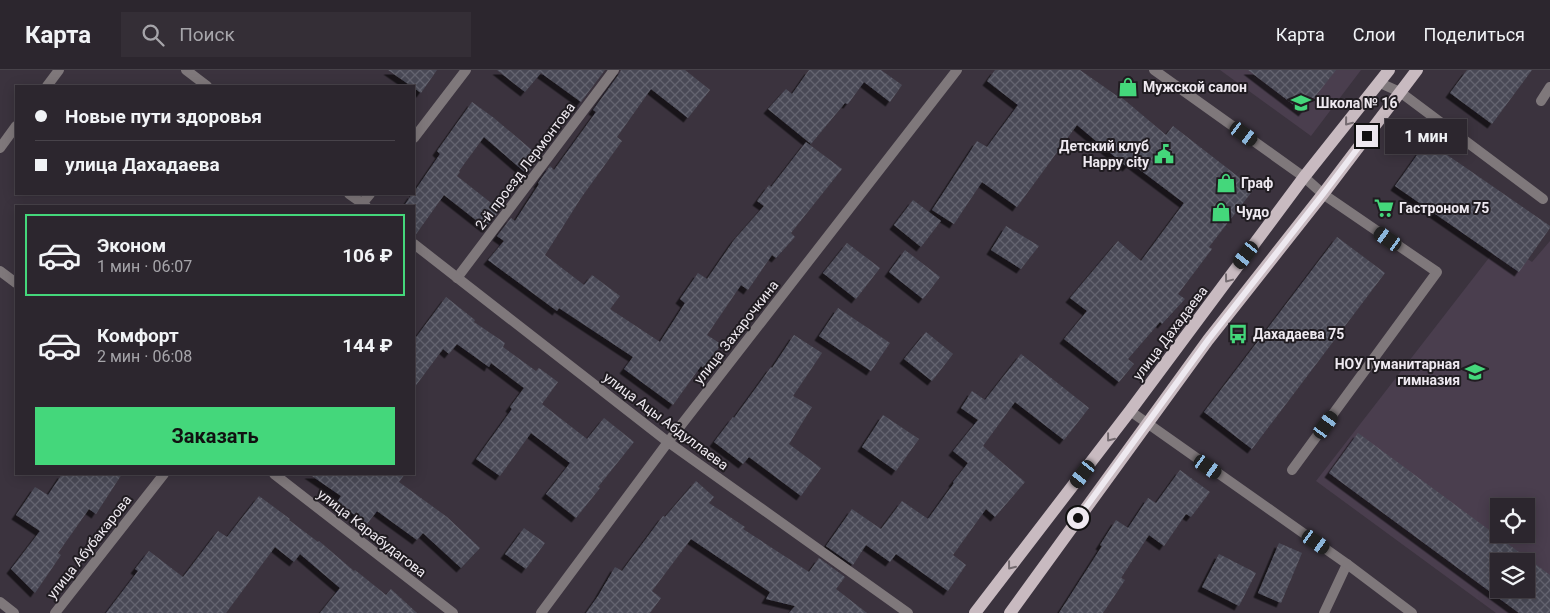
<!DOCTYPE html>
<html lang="ru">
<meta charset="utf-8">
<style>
:root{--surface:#2c262e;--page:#342e36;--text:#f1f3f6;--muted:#a6a5aa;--line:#48434a;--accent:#44d77b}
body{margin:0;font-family:Roboto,sans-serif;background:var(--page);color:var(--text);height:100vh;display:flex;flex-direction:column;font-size:19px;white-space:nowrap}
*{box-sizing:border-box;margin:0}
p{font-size:16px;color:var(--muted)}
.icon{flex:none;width:28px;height:28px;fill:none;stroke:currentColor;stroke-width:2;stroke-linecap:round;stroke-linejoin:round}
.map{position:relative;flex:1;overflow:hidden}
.details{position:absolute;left:15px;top:135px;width:400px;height:270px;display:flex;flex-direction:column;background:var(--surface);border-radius:0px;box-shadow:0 2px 12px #0003,0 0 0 1px var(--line)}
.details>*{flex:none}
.guide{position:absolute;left:15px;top:15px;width:400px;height:110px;border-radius:0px;box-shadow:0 2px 12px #0003,0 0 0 1px var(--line);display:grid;align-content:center;height:110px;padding:0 20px;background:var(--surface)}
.fabs{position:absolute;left:1490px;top:428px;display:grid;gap:10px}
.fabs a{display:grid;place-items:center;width:45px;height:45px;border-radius:0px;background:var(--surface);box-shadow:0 2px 12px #0003,0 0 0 1px var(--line);font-size:25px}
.end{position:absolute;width:22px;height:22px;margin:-11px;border:6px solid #eee9f0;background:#111;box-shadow:0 0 0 2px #111}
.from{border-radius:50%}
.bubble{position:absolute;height:35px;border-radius:0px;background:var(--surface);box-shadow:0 2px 12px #0003,0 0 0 1px var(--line);font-size:16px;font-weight:700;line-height:35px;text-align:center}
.car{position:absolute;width:15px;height:30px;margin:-15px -8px;border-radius:6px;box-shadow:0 0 4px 1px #0007;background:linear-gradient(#222 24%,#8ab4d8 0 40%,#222 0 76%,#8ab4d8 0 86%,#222 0)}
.guide b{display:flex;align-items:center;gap:18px;height:48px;font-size:19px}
.guide b+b{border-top:1px solid var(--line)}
.guide i{width:12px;height:12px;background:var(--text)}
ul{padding:9px 0 0;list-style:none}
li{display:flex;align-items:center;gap:15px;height:82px;margin:0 10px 8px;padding:0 10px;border:2px solid transparent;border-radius:0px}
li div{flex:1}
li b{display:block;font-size:19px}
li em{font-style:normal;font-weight:700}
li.current{border-color:var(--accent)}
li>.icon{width:45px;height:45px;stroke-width:1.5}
.button{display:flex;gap:10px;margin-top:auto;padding:10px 20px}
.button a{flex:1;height:58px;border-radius:0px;background:var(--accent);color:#111;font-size:20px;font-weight:700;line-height:58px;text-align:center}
header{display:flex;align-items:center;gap:30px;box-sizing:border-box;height:70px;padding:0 25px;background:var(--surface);border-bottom:1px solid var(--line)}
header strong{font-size:24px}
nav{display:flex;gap:28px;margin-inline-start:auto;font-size:18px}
.search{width:350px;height:45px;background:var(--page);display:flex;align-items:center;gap:12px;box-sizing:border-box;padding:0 18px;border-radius:0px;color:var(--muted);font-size:19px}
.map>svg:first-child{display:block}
</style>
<header>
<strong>Карта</strong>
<div class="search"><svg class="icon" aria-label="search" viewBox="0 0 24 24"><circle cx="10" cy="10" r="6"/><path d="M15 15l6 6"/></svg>Поиск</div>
<nav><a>Карта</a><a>Слои</a><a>Поделиться</a></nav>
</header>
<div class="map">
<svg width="1550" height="543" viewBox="0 0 1550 543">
<defs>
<pattern id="building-cross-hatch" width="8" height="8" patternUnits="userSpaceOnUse" patternTransform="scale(1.25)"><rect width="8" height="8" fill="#4a4a57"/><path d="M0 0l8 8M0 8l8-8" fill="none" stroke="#64646f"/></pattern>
<filter id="shadow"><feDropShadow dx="-4.5" dy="4.5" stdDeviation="0" flood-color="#0009"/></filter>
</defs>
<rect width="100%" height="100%" fill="#3b333e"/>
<path fill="#4a3e4e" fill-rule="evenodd" d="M 1220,0 L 1361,0 L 1311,66 Z
M 1502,171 L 1532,192 L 1550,171 L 1550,543 L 1496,543 L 1316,411 ZM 1499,436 L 1526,436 L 1526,464 L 1499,464 ZM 1499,491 L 1526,491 L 1526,519 L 1499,519 Z"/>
<path fill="url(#building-cross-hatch)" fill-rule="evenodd" filter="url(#shadow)" d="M 388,0 L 437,0 L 421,23 L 414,18 L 414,16 L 411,16 Z
M 497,0 L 605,0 L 581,32 L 541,3 L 525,22 Z
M 621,0 L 685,0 L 710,20 L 688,48 L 651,19 L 617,67 L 622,71 L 581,128 L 545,185 L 584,215 L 592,205 L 620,226 L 610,239 L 660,272 L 685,233 L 680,229 L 698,203 L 707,209 L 734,170 L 764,136 L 757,131 L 769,115 L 771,117 L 806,72 L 842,99 L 791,163 L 795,167 L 776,188 L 772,185 L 748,220 L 741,215 L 707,265 L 721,274 L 705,299 L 701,296 L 673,335 L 624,299 L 633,287 L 559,238 L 557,241 L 488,190 L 504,171 L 497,166 L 511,148 L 515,151 L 539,114 L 538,113 L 550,96 L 554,100 L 596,42 L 593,40 L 619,4 Z
M 809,0 L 881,0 L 902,15 L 890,32 L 864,12 L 848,34 L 845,33 L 811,74 L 768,39 L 786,19 L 792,24 Z
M 995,0 L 1080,0 L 1120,28 L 1121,27 L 1166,65 L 1173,56 L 1254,119 L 1209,177 L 1212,179 L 1178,224 L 1185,229 L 1162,254 L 1160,252 L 1128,289 L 1134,294 L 1119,312 L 1064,269 L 1087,241 L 1070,228 L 1118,171 L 1141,191 L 1184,133 L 1131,93 L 1127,97 L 1077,55 L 1017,137 L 982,112 L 954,154 L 932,140 L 977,71 L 987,77 L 1018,35 L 987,11 Z
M 1248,0 L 1336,0 L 1303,42 Z
M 1467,0 L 1532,0 L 1492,54 L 1450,23 Z
M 472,32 L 494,48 L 540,87 L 527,104 L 484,67 L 459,101 L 460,102 L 457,106 L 500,140 L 486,158 L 444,125 L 414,167 L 414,136 L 404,136 L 412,124 L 414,124 L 414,122 L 440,84 L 437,81 Z
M 1427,71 L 1550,156 L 1550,158 L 1519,202 L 1395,116 Z
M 913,130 L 941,151 L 921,177 L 894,155 Z
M 1006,156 L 1039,176 L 1021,199 L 991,180 Z
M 1337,167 L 1385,203 L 1252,379 L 1204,342 Z
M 847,173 L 880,198 L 856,229 L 823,203 Z
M 905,180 L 940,207 L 923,229 L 889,202 Z
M 446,227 L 475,250 L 474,252 L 505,273 L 503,277 L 536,301 L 539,298 L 558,312 L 542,334 L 587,369 L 604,348 L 634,372 L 598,417 L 600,418 L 576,448 L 546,424 L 570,393 L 531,363 L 500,406 L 476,389 L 512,339 L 510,337 L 524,318 L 491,293 L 489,297 L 457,274 L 449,284 L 443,279 L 414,318 L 414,270 Z
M 838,238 L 890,273 L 871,301 L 819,266 Z
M 926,262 L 953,284 L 932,311 L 904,289 Z
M 794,265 L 822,283 L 793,326 L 812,337 L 789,374 L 821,398 L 801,426 L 749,387 L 743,394 L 714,372 L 733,347 L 734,348 L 771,297 L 772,298 Z
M 1021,284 L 1089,338 L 1064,370 L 1015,332 L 983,376 L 1025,412 L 995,447 L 986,439 L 953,485 L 966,495 L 948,521 L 896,484 L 890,492 L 866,475 L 853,495 L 826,476 L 852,439 L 881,459 L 902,431 L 928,449 L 954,413 L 953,412 L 968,393 L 953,381 L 978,350 L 961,338 L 972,321 L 985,330 Z
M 883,345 L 919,369 L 896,401 L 862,377 Z
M 1358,363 L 1550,505 L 1550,543 L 1519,543 L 1329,403 ZM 1499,491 L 1526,491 L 1526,519 L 1499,519 Z
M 1180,400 L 1210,422 L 1191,447 L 1186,444 L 1164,476 L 1149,465 L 1121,508 L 1125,510 L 1103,543 L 1059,543 L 1102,476 L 1100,475 L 1116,450 L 1128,458 L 1148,428 L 1156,433 Z
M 62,404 L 122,404 L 96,444 L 89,439 L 58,483 L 61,485 L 35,523 L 11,499 L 40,461 L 16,445 L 35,417 L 48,425 Z
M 309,404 L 405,404 L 399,412 L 447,447 L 480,478 L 461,498 L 423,463 L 417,470 L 377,441 L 367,454 L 337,432 L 341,426 Z
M 696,411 L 714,427 L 709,433 L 745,457 L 743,459 L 809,502 L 819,488 L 845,507 L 836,519 L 867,543 L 789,543 L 795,536 L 766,529 L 770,522 L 691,469 L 652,521 L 661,528 L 650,543 L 586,543 L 598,526 L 615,497 L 622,501 L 663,446 L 665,447 Z
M 259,426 L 290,449 L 289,450 L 318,472 L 319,471 L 354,501 L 355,500 L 386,525 L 391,519 L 417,543 L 320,543 L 340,518 L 300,484 L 294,492 L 275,477 L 226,543 L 106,543 L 138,501 L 135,499 L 149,481 L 183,507 L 218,461 L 227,467 Z
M 524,458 L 545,473 L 526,499 L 505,484 Z
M 1279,473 L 1302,483 L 1281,533 L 1258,523 Z
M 1219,484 L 1256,503 L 1239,536 L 1202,517 Z"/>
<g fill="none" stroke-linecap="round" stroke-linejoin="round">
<path stroke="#7f787b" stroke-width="10" d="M 457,208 L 614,0
M 1292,400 L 1437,202 L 1323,124
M 1324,543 L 1347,494"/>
<path stroke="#7f787b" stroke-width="10" d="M 186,0 L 207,16
M 1154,0 L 1304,107 L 1323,124
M 1380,13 L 1400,22 L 1543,129
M 47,16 L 59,0
M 1541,31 L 1550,17
M 414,68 L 466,0
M 0,78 L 16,56
M 349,124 L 366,136
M 360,136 L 370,124
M 414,174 L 668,372 L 908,543
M 0,201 L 16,213
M 1130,341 L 1347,494 L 1412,543
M 274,404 L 453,543
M 0,532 L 14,543
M 55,543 L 164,404
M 541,543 L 668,372 L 957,0"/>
<path stroke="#c8bac0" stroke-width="12" d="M 975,543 L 1130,341 L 1304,107 L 1389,0
M 1010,543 L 1208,270 L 1323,124 L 1417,0"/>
</g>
<defs><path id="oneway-chevron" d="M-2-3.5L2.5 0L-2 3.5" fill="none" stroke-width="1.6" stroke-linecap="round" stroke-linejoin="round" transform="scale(1.25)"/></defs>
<g stroke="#746b70">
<use href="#oneway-chevron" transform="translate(1348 52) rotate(129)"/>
<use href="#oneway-chevron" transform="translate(1228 209) rotate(127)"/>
<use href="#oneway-chevron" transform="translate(1110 368) rotate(128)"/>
<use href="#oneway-chevron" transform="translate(1011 496) rotate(128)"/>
</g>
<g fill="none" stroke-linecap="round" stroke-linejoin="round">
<path stroke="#eee9f0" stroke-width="6" d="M 1078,448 L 1208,270 L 1323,124 L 1367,66"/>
</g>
<defs>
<symbol id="shop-bare" viewBox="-9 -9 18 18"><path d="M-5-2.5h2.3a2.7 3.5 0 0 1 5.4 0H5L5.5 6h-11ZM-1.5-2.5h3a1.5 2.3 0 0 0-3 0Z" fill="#44d77b" stroke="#201c21" stroke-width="2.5" paint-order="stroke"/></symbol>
<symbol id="school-bare" viewBox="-9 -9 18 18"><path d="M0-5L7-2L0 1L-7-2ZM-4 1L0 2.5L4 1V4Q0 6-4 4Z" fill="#44d77b" stroke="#201c21" stroke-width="2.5" paint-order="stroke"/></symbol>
<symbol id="civic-bare" viewBox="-9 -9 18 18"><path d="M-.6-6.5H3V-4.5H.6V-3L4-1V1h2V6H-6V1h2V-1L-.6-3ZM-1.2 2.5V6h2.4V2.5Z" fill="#44d77b" stroke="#201c21" stroke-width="2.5" paint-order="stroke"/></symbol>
<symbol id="supermarket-bare" viewBox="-9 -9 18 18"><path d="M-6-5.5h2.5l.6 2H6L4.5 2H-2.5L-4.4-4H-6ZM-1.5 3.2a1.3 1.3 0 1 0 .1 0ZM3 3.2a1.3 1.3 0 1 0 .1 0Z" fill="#44d77b" stroke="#201c21" stroke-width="2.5" paint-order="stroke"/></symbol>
<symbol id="bus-bare" viewBox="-9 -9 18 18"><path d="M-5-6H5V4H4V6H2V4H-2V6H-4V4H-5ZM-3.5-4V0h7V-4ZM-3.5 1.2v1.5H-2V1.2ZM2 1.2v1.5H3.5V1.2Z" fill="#44d77b" stroke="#201c21" stroke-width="2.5" paint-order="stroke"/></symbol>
</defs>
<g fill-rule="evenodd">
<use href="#shop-bare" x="1114" y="3" width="28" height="28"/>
<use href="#school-bare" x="1287" y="19" width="28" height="28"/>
<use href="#civic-bare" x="1150" y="70" width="28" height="28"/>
<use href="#shop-bare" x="1212" y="99" width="28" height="28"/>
<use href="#supermarket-bare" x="1370" y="124" width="28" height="28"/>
<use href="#shop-bare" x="1207" y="128" width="28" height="28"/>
<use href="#bus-bare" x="1224" y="250" width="28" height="28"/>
<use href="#school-bare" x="1461" y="288" width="28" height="28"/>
</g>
<g text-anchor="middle" stroke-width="4" stroke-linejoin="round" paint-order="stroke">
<g font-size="14" font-weight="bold" fill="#eee9f0" stroke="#201c21" text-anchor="start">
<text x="1143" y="22">Мужской салон</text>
<text x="1316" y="38">Школа № 16</text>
<text x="1149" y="81" text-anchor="end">Детский клуб<tspan x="1149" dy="16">Happy city</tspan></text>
<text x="1241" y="118">Граф</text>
<text x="1399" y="143">Гастроном 75</text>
<text x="1236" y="147">Чудо</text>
<text x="1253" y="269">Дахадаева 75</text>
<text x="1460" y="299" text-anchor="end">НОУ Гуманитарная<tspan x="1460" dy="16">гимназия</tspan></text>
</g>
<g font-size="14" fill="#eee9f0" stroke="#201c21">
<text transform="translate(525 96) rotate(-53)" y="5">2-й проезд Лермонтова</text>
<text transform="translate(736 262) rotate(-52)" y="5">улица Захарочкина</text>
<text transform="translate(1170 263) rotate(-53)" y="5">улица Дахадаева</text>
<text transform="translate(666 351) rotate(37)" y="5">улица Ацы Абдуллаева</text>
<text transform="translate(372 463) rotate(38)" y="5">улица Карабудагова</text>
<text transform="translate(89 477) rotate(-52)" y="5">улица Абубакарова</text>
</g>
</g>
</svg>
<div class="fabs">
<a><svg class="icon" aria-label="locate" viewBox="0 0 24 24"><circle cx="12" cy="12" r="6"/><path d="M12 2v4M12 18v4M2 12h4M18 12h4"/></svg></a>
<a><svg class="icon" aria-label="layers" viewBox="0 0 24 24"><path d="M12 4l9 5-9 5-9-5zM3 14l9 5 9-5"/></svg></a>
</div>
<i class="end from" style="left:1078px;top:448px"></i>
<i class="end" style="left:1367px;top:66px"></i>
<div class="bubble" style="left:1385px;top:49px;width:82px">1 мин</div>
<i class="car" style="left:1244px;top:64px;rotate:126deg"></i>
<i class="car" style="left:1388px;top:169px;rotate:305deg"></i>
<i class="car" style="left:1246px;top:185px;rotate:217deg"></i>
<i class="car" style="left:1326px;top:355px;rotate:36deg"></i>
<i class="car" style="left:1208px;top:397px;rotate:125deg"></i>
<i class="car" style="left:1083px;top:404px;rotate:217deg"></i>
<i class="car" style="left:1316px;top:472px;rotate:125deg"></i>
<div class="guide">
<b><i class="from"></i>Новые пути здоровья</b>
<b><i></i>улица Дахадаева</b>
</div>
<section class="details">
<ul>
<li class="current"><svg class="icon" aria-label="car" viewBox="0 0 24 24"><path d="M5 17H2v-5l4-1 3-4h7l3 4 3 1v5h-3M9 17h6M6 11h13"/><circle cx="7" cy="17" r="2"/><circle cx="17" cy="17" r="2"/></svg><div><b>Эконом</b><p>1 мин · 06:07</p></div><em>106 ₽</em></li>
<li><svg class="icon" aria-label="car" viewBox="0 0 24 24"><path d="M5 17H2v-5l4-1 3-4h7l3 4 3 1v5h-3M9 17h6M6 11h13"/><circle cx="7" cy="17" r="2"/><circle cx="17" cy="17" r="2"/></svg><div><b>Комфорт</b><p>2 мин · 06:08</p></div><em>144 ₽</em></li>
</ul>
<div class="button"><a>Заказать</a></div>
</section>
</div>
